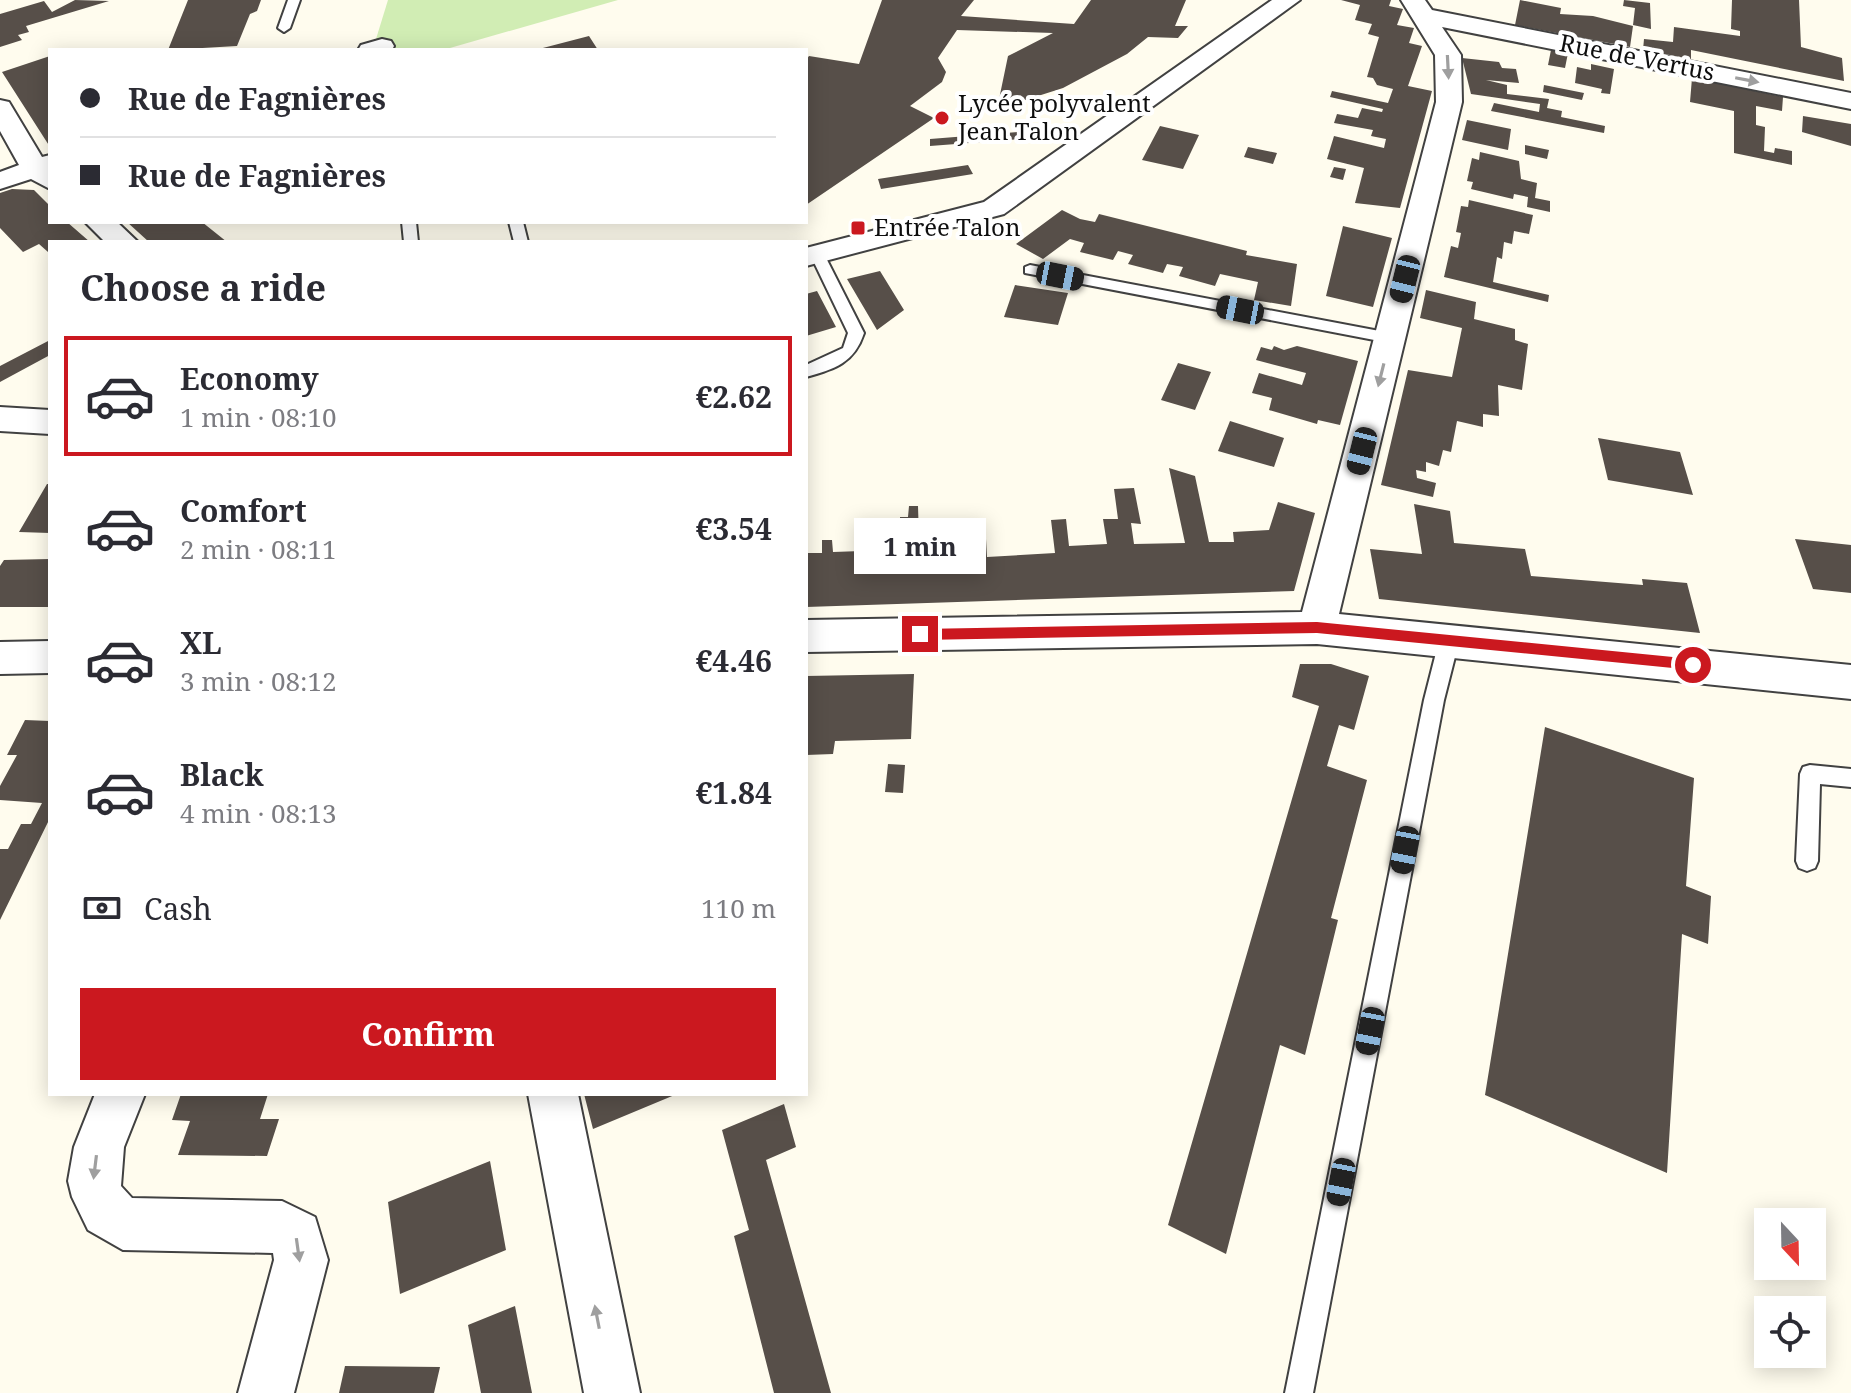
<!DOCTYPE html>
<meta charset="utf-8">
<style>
:root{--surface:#fff;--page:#f7f7f7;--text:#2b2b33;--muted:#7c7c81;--line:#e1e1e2;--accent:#cb181f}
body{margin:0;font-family:"Noto Serif",serif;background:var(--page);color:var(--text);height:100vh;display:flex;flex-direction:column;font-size:30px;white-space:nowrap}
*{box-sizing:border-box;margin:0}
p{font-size:26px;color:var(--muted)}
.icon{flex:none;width:44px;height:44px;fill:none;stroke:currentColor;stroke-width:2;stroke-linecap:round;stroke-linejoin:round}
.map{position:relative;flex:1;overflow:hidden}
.drawer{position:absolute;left:48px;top:240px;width:760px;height:856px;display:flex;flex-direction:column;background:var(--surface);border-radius:0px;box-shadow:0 4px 20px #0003}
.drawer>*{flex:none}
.guide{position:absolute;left:48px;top:48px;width:760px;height:176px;border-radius:0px;box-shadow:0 4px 20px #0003;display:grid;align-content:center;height:176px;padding:0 32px;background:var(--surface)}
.needle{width:52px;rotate:158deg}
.controls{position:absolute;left:1754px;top:1208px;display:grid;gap:16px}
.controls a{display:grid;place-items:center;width:72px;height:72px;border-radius:0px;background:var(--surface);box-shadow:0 4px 20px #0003;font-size:40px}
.end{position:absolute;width:36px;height:36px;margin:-18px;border:10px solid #cb181f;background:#fff;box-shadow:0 0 0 4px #fff}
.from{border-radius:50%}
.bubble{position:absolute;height:56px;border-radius:0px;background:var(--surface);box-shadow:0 4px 20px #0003;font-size:26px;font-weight:700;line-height:56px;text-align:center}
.car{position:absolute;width:24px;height:48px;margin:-24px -12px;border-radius:10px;box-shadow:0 0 6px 2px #0007;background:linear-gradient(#222 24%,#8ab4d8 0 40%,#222 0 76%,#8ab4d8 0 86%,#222 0)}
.guide b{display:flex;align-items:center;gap:28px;height:76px;font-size:30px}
.guide b+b{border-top:2px solid var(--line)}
.guide i{width:20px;height:20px;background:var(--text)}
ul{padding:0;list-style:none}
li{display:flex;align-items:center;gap:24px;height:120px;margin:0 16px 12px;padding:0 16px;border:4px solid transparent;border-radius:0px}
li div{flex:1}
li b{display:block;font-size:30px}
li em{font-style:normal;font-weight:700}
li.active{border-color:var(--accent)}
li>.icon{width:72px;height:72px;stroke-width:1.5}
h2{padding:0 32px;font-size:36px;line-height:96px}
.pay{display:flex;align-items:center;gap:20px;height:88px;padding:0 32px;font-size:30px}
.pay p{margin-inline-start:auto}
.cta{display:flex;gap:16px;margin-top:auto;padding:16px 32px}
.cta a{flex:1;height:92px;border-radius:0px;background:var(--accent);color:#fff;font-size:32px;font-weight:700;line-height:92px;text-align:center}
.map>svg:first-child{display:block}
</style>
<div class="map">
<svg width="1851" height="1393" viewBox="0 0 1851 1393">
<rect width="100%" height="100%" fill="#fffcee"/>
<path fill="#d1edb4" d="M 388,0 L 618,0 L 443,50 L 387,50 L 376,39 Z"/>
<path fill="#574f49" d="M 75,0 L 109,1 L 26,26 L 29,32 L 18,35 L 22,40 L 0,47 L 0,14 L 44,1 L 52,12 Z
M 188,0 L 261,0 L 257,11 L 250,14 L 237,46 L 168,50 Z
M 882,0 L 974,0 L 961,16 L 1074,24 L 1091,0 L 1186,0 L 1175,26 L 1188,26 L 1178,38 L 1148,37 L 1127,54 L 1063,88 L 997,109 L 1008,56 L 1053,33 L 957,30 L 938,58 L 946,72 L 942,82 L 910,106 L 934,118 L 806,205 L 806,60 L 809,56 L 859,64 Z
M 1341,0 L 1391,0 L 1389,6 L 1403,9 L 1397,25 L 1414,28 L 1409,43 L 1422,46 L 1408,86 L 1432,91 L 1400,208 L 1355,203 L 1364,168 L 1327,159 L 1334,136 L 1384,148 L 1386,139 L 1371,136 L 1373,130 L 1334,123 L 1337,114 L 1358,118 L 1362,108 L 1382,112 L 1383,109 L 1330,97 L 1332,91 L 1388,103 L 1393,89 L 1377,85 L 1373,78 L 1367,77 L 1379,37 L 1368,34 L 1372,24 L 1355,20 L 1360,5 Z
M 1520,0 L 1561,8 L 1560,14 L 1593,16 L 1633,26 L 1630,47 L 1515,25 Z
M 1624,0 L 1650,3 L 1651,29 L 1633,25 L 1635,8 L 1623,6 Z
M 1732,0 L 1799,0 L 1801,47 L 1842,58 L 1844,81 L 1691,50 L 1691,59 L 1643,50 L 1644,39 L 1673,42 L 1674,27 L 1740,36 L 1740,31 L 1731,29 Z
M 589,36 L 598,50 L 539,50 L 539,49 Z
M 1551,50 L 1568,53 L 1565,68 L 1548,65 Z
M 50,56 L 50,147 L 2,72 Z
M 1462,58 L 1499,62 L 1502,68 L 1516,69 L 1519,83 L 1486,80 L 1507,85 L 1507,94 L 1549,99 L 1547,108 L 1562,111 L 1561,117 L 1605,126 L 1604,133 L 1491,111 L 1494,103 L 1539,112 L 1540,104 L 1471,94 Z
M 1591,64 L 1614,69 L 1610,94 L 1601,93 L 1602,89 L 1575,83 L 1577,67 L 1591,70 Z
M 1692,78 L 1783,97 L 1782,111 L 1756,106 L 1756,125 L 1765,127 L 1764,151 L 1774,153 L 1775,148 L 1792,151 L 1792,165 L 1734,153 L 1734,111 L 1690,102 Z
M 1544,85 L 1584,93 L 1582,100 L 1543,92 Z
M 1803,116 L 1851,124 L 1851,146 L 1802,132 Z
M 1467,120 L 1511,129 L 1508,150 L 1462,140 Z
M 1160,126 L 1199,135 L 1183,169 L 1142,160 Z
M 1018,132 L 1020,139 L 930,146 L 930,139 Z
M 1525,145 L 1549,150 L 1547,159 L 1525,154 Z
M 1248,147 L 1277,153 L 1273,164 L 1244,157 Z
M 1480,152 L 1519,161 L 1521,179 L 1537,183 L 1535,198 L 1550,201 L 1550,212 L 1527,207 L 1528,197 L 1514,194 L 1513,199 L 1471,189 L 1473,182 L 1467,181 L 1472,158 L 1479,160 Z
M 968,165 L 973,174 L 881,189 L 878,179 Z
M 1334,167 L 1346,169 L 1343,180 L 1330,177 Z
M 12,189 L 34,190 L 50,206 L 50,222 L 67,222 L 90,242 L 50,242 L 48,252 L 39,244 L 23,252 L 0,228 L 0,193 Z
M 1469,200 L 1533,215 L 1529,234 L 1514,231 L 1512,244 L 1504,242 L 1502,259 L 1497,257 L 1493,282 L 1549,295 L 1548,302 L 1444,277 L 1451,246 L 1458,248 L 1461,233 L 1456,232 L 1461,206 L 1468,207 Z
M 1062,210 L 1080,219 L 1095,222 L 1099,214 L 1247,251 L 1246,255 L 1297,264 L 1291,306 L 1254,300 L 1258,282 L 1220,274 L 1215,286 L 1179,276 L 1183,267 L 1167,264 L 1163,273 L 1128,264 L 1133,255 L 1118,251 L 1113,260 L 1080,252 L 1084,243 L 1070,239 L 1043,259 L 1016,244 Z
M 127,222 L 202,222 L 227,242 L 149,242 Z
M 1343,226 L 1392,238 L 1373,307 L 1326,296 Z
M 880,271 L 904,310 L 877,330 L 847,279 Z
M 1015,285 L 1068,293 L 1058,325 L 1004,317 Z
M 1426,290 L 1476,302 L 1474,319 L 1515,329 L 1515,340 L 1528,344 L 1522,390 L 1498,385 L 1499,416 L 1483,414 L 1483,427 L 1457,421 L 1451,452 L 1443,450 L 1439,466 L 1426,462 L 1426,472 L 1416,470 L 1417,478 L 1436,483 L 1433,497 L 1381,485 L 1408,370 L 1452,377 L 1462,328 L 1420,318 Z
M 817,291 L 836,327 L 806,336 L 806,294 Z
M 50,340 L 50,355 L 0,382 L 0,366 Z
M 1274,346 L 1284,350 L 1297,346 L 1358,361 L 1340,425 L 1318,420 L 1317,424 L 1269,410 L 1272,398 L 1252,393 L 1259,373 L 1302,385 L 1306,373 L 1256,360 L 1261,347 L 1272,350 Z
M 1178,363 L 1211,372 L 1195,410 L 1161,400 Z
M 1230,421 L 1284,438 L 1274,467 L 1218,451 Z
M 1598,438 L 1680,452 L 1693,495 L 1608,480 Z
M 1169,468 L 1195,476 L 1209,542 L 1234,542 L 1233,532 L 1269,530 L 1278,502 L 1315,513 L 1294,591 L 806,607 L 806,553 L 822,553 L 822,540 L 832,540 L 833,552 L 919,549 L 919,561 L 972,559 L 971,540 L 986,539 L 987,557 L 1055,553 L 1051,520 L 1066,519 L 1069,546 L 1107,544 L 1103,519 L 1118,519 L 1114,489 L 1134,488 L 1141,524 L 1131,523 L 1134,544 L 1185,543 Z
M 47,484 L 50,484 L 50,533 L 19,532 Z
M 1414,504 L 1450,511 L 1454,543 L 1525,549 L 1531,576 L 1643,585 L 1642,579 L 1687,583 L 1700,633 L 1379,599 L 1370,549 L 1422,554 Z
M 909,506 L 918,506 L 919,539 L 900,539 L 900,517 L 908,517 Z
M 1795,539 L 1851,545 L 1851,593 L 1813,589 Z
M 50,559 L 50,607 L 0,607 L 0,566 L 4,560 Z
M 1300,664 L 1331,664 L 1369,676 L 1354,730 L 1339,725 L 1327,766 L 1367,780 L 1331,918 L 1338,920 L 1305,1055 L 1280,1045 L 1226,1254 L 1168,1225 L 1319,706 L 1292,697 Z
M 914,674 L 911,739 L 835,741 L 833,754 L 806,755 L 806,676 Z
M 25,720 L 50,721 L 50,818 L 0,920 L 0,849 L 8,849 L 21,824 L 31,824 L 42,803 L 0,800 L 0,786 L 17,755 L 7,755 Z
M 1545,727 L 1694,778 L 1686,886 L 1711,896 L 1708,944 L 1682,934 L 1667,1173 L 1485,1095 Z
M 888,764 L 905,765 L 903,793 L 885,792 Z
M 181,1094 L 268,1094 L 260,1119 L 279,1119 L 267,1156 L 178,1155 L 190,1121 L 172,1120 Z
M 584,1094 L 677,1094 L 593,1129 Z
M 784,1104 L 796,1147 L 766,1160 L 831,1393 L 774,1393 L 734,1236 L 749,1230 L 722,1130 Z
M 490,1161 L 506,1250 L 400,1294 L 388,1202 Z
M 515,1306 L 532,1393 L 481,1393 L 468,1325 Z
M 345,1366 L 440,1367 L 434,1393 L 339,1393 Z"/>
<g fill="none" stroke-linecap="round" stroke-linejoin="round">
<defs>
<path id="lane" d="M 288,0 L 300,0 L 290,28 L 284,32 L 278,28 Z
M 402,222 L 416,222 L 418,242 L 404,242 Z
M 509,222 L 523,222 L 528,242 L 514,242 Z
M 817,249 L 824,254 L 864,333 C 854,363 835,369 806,377 L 806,365 L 843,348 L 848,333 L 810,254 Z
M 1030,265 L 1390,333 L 1398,338 L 1390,343 L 1025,273 L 1025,267 Z
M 1449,633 L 1456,635 L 1459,641 L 1444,700 L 1313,1393 L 1285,1393 L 1424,700 L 1439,641 L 1442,635 Z
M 1810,765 L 1851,769 L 1851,787 L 1820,784 L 1818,861 L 1815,868 L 1807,871 L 1799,868 L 1796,861 L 1800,774 L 1803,767 Z"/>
<path id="street" d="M 1272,0 L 1300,0 L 1004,214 L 806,266 L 806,248 L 984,202 Z
M 1401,0 L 1425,0 L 1432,10 L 1851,93 L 1851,109 L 1442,27 L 1461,55 L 1462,102 L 1339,614 L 1851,665 L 1851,699 L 1317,644 L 806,652 L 806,620 L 1302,612 L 1436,102 L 1435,55 Z
M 382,39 L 391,41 L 394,46 L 392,50 L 358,50 L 361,45 Z
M 0,100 L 9,102 L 42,157 L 50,155 L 50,189 L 31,179 L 0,189 L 0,172 L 19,165 L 0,131 Z
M 85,222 L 117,222 L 138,242 L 105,242 Z
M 0,407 L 50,410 L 50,434 L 0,431 Z
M 50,641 L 50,673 L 0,674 L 0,642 Z
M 95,1094 L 145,1094 L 124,1147 L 121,1186 L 132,1198 L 282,1201 L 315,1217 L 328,1260 L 294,1393 L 238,1393 L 274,1260 L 273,1253 L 123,1250 L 88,1230 L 72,1197 L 68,1181 L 74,1147 Z
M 528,1094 L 578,1094 L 640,1393 L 584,1393 Z"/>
</defs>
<use href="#lane" stroke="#414141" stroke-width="4"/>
<use href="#street" stroke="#414141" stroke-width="4"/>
<use href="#lane" fill="#fff" fill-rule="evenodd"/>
<use href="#street" fill="#fff" fill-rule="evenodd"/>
</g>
<defs><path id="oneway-solid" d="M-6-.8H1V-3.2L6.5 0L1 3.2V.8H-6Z" transform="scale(2)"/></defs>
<g fill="#9f9f9f">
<use href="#oneway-solid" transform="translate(1448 67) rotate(87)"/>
<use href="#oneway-solid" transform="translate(1747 80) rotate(11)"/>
<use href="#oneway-solid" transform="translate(1381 375) rotate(104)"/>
<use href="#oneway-solid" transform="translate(95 1167) rotate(97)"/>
<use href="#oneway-solid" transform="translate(298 1250) rotate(82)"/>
<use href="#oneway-solid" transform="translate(597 1317) rotate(-101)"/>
</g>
<path fill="#cb181f" d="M 1317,622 L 1693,659 L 1699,665 L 1693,670 L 1317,633 L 920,640 L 914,634 L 920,629 Z"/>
<g fill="#cb181f" stroke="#fff" stroke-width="3">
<circle cx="942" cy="118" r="8"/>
<rect x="850" y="220" width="16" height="16" rx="4"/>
</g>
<g text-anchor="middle" stroke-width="8" stroke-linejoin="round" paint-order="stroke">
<g font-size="24" fill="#0e0e0e" stroke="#fff">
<text transform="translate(1637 58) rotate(11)" y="8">Rue de Vertus</text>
</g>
<g font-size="24" fill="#0e0e0e" stroke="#fff" text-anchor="start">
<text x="958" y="112">Lycée polyvalent<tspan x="958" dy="28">Jean Talon</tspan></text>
<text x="874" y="236">Entrée Talon</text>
</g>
</g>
</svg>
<div class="controls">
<a><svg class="needle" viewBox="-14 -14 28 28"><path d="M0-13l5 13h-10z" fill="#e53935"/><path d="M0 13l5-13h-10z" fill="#7c7c81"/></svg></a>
<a><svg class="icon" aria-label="locate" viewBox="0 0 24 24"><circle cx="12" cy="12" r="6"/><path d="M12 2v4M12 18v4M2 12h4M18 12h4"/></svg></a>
</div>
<i class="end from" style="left:1693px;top:665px"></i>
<i class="end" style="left:920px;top:634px"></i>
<div class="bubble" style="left:854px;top:518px;width:132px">1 min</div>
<i class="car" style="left:1060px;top:276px;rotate:101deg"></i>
<i class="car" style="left:1405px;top:279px;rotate:194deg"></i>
<i class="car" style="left:1240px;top:310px;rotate:281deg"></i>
<i class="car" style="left:1362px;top:451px;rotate:194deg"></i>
<i class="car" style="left:1405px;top:850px;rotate:191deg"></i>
<i class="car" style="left:1370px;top:1031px;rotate:191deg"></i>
<i class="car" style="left:1341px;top:1182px;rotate:191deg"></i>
<div class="guide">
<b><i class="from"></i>Rue de Fagnières</b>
<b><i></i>Rue de Fagnières</b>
</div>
<section class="drawer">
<h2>Choose a ride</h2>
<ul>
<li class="active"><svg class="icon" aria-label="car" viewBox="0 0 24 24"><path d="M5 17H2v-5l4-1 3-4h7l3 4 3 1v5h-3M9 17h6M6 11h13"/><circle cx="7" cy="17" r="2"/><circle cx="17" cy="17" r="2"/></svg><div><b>Economy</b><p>1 min · 08:10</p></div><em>€2.62</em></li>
<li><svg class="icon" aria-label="car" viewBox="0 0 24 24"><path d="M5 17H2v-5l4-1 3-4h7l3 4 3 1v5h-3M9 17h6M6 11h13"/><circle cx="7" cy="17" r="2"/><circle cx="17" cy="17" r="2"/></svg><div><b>Comfort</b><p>2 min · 08:11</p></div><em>€3.54</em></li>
<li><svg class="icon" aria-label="car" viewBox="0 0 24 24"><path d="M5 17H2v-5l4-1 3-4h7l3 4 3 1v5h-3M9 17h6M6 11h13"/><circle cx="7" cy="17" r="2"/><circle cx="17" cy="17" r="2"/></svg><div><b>XL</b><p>3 min · 08:12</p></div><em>€4.46</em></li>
<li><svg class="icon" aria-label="car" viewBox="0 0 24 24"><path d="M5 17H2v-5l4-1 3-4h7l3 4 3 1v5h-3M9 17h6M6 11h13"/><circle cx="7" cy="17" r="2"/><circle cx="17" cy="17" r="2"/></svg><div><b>Black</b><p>4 min · 08:13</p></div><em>€1.84</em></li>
</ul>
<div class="pay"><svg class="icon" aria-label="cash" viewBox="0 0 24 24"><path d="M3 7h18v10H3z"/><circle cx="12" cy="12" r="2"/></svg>Cash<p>110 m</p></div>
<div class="cta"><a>Confirm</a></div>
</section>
</div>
